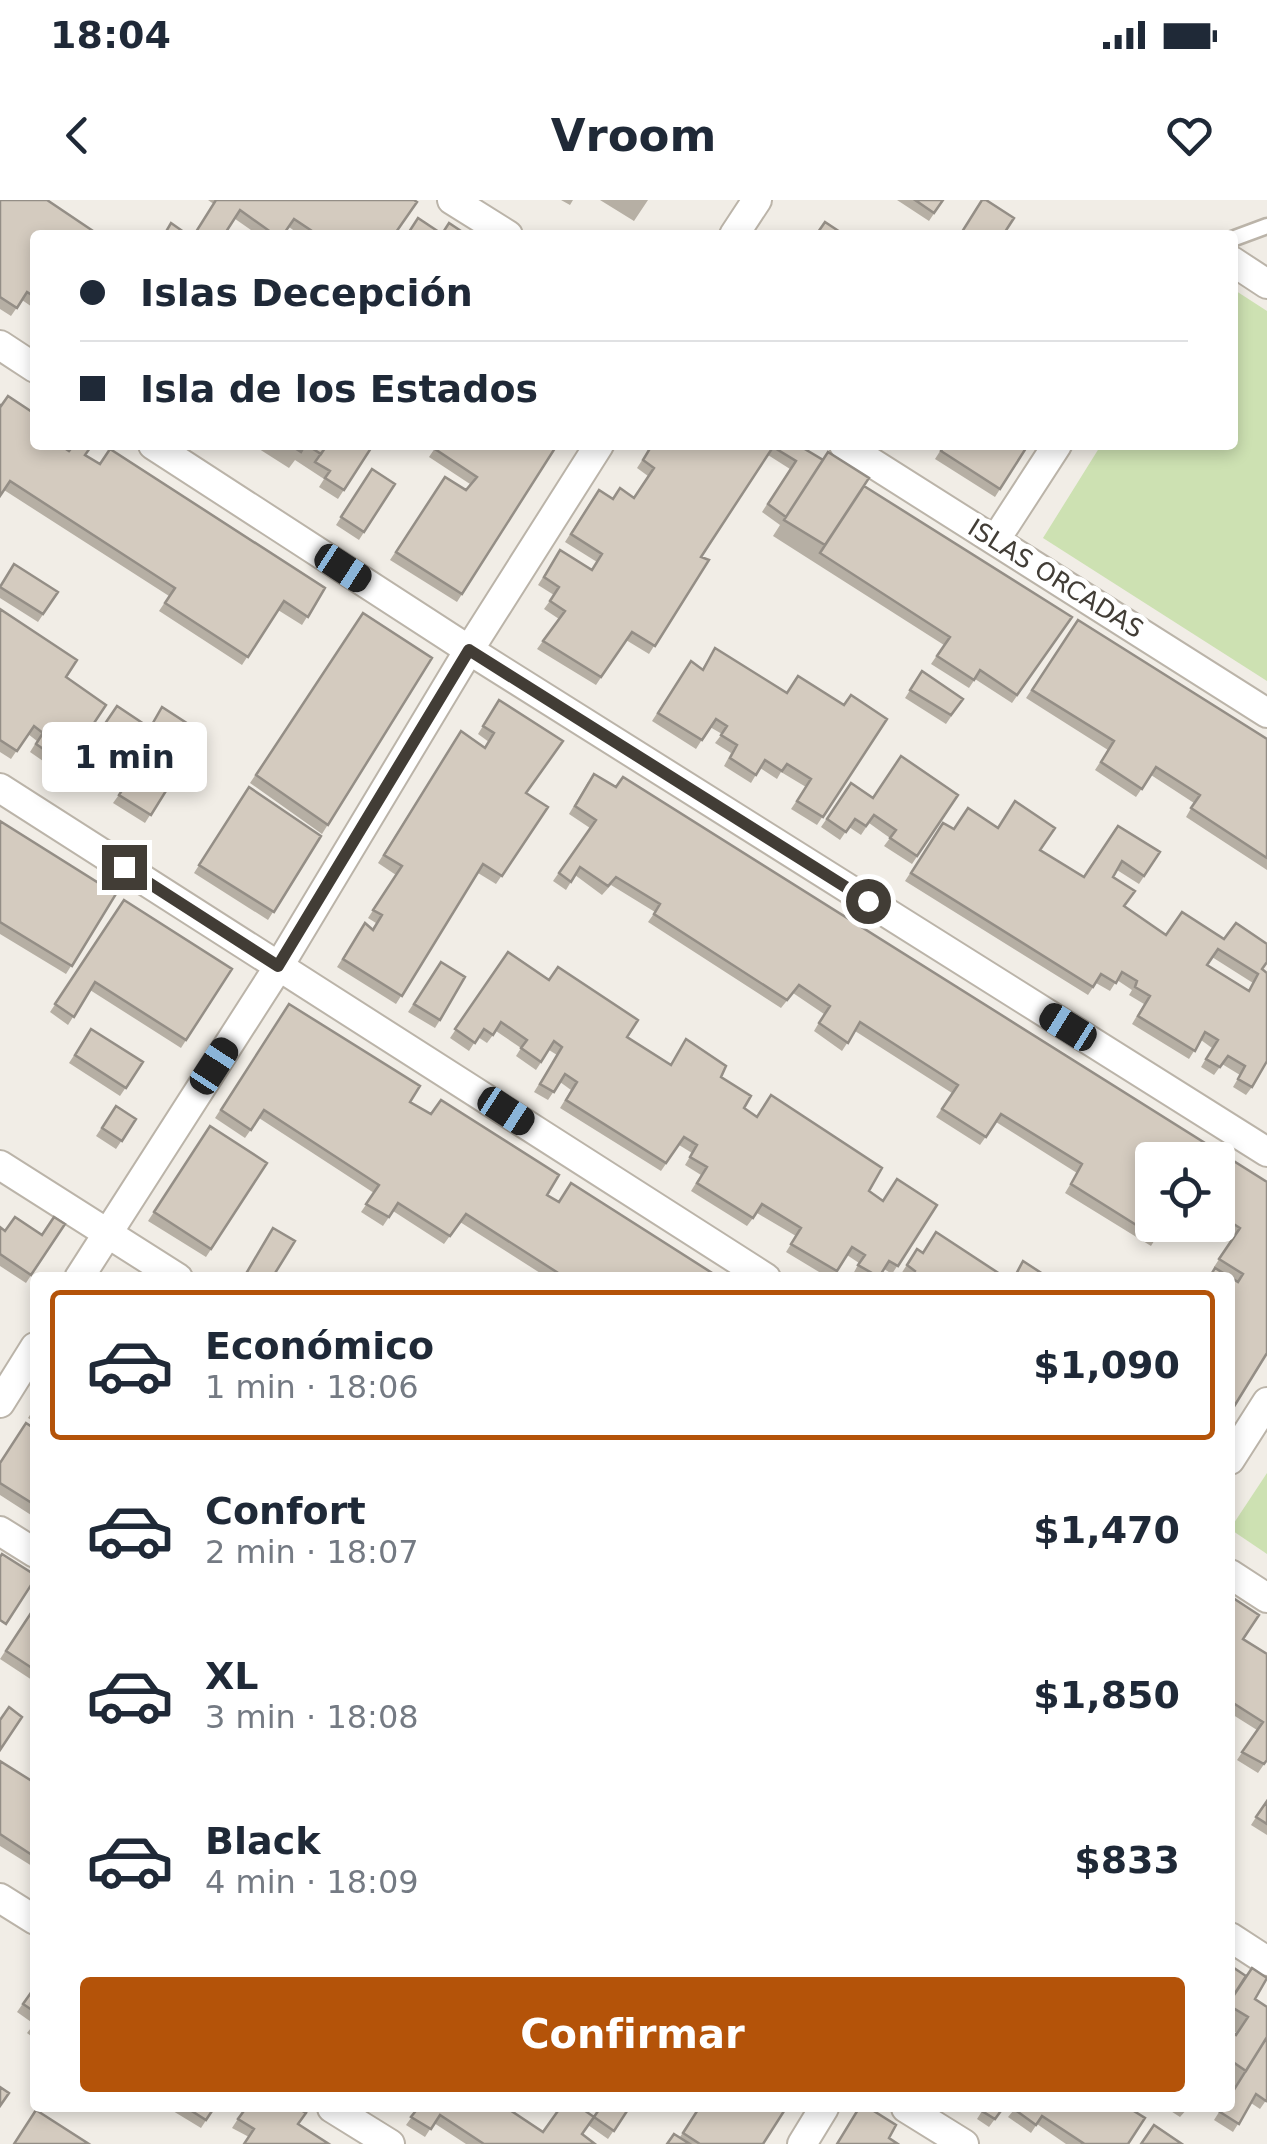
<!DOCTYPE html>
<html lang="es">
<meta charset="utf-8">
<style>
:root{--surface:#fff;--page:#f2f2f3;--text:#1f2937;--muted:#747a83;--line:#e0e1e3;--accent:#b45309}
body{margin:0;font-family:"DejaVu Sans",sans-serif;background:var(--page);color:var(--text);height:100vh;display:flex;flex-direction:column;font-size:38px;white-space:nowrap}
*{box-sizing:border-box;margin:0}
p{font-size:32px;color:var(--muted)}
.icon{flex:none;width:55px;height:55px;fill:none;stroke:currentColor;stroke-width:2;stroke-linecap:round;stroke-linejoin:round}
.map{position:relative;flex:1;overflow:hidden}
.sheet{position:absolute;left:30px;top:1072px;width:1205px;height:840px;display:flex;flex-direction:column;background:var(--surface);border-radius:10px;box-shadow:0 5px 15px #0003}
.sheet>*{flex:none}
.top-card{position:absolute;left:30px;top:30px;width:1208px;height:220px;border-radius:10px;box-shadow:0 5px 15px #0003;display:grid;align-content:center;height:220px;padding:0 50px;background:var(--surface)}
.controls{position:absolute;left:1135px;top:942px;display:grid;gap:20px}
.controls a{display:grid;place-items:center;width:100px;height:100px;border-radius:10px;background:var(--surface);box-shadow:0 5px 15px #0003;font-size:50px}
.end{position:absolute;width:45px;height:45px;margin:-22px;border:12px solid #423d36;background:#fff;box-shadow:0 0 0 5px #fff}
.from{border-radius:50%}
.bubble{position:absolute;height:70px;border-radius:10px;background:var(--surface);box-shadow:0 5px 15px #0003;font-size:32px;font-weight:800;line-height:70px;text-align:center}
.car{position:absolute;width:30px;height:60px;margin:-30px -15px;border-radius:12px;box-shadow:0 0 8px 2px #0007;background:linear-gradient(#222 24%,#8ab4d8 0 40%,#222 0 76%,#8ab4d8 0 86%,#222 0)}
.top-card b{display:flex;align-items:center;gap:35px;height:95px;font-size:38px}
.top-card b+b{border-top:2px solid var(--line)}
.top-card i{width:25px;height:25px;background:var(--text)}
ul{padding:18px 0 0;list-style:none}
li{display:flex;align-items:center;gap:30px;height:150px;margin:0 20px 15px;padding:0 30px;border:5px solid transparent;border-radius:10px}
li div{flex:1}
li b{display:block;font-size:38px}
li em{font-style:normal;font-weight:800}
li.selected{border-color:var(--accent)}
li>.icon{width:90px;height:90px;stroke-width:1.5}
.action{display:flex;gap:20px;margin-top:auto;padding:20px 50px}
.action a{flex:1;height:115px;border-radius:10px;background:var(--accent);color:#fff;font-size:40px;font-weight:800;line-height:115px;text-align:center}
.status{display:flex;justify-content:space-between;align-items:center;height:70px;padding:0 50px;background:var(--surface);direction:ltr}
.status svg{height:28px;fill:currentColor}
header{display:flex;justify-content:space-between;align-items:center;height:130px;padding:0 50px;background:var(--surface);font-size:45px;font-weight:800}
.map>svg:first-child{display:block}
</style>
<div class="status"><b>18:04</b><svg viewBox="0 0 49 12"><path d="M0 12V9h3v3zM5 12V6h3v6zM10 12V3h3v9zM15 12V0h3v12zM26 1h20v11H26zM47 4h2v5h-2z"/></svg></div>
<header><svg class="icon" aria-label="back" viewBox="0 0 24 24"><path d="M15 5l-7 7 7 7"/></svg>Vroom<svg class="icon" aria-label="heart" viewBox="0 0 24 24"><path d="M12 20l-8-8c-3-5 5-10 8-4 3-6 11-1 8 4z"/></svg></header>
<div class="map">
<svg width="1267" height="1944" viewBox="0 0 1267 1944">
<rect width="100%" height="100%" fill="#f1ede6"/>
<path fill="#cde1b2" d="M 1233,89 L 1267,111 L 1267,481 L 1043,338 L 1101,245 L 1232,245 Z
M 1267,1273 L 1267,1354 L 1230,1329 Z"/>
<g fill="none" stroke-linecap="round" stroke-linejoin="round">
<defs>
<path id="service" d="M 1232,39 L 1267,26"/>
<path id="minor" d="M 452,0 L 508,35
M 734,35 L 757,0
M 1232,61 L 1267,84
M 0,145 L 35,168
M 153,245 L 469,450 L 1267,952
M 844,245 L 1267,513
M 996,339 L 1057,245
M 0,588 L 766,1078
M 0,965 L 178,1078
M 79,1078 L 279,766 L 469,450 L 599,245
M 0,1203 L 35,1147
M 1230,1260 L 1267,1202
M 0,1331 L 35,1353
M 1230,1374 L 1267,1398
M 0,1698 L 35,1720
M 1230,1737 L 1267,1761
M 332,1908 L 390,1944
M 906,1908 L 964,1944
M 802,1944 L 824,1908"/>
</defs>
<use href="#service" stroke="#bbb4a9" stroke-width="19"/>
<use href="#minor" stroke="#bbb4a9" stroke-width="32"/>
<use href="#service" stroke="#fff" stroke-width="14"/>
<use href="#minor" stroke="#fff" stroke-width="28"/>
</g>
<path fill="#b6afa4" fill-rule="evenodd" d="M 0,0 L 35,35 L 35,109 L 22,100 L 11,116 L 0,109 Z
M 208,0 L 414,0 L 394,35 L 300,35 L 289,27 L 283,35 L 258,35 Z
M 561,0 L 573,0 L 570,5 Z
M 600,0 L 648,0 L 634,21 Z
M 897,0 L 943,0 L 929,21 Z
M 35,245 L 85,255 L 325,388 L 302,425 L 278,410 L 242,465 L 159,411 L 169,396 L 4,290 Z
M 253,245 L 373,245 L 338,299 L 319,287 L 324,279 L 295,260 L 289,268 Z
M 437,245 L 557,245 L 457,402 L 390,360 L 445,277 L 466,290 L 470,284 L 429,257 Z
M 652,245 L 798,245 L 1072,417 L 1012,503 L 975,479 L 969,488 L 931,464 L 944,445 L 773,336 L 780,325 L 762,312 L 790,269 L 768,255 L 701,357 L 709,360 L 649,454 L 626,440 L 596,485 L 537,449 L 559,419 L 544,409 L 554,395 L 538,385 L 560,350 L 592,370 L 597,362 L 565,342 L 593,298 L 613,299 L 634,297 L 648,276 L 637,268 Z
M 944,245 L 1028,245 L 995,297 L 935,259 Z
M 372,269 L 395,284 L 359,340 L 336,325 Z
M 0,386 L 58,392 L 38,422 L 0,398 Z
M 0,409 L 66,477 L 92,526 L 100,531 L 149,527 L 202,533 L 145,623 L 113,603 L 121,592 L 101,577 L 92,590 L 69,574 L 81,556 L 65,543 L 54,559 L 48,555 L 43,561 L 30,552 L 37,541 L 28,534 L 11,559 L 0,552 Z
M 363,413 L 432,458 L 322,634 L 250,583 Z
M 1078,420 L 1267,539 L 1267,670 L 1186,617 L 1194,603 L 1151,575 L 1136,597 L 1095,570 L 1108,550 L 1026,498 Z
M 715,448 L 787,493 L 844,505 L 887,519 L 817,625 L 791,609 L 806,587 L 781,572 L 777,579 L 760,568 L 751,583 L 724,566 L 731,553 L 715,543 L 722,534 L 710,527 L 696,549 L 652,521 L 691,461 L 702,469 Z
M 922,471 L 963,499 L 946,524 L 905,498 Z
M 499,500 L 526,593 L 548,607 L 496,684 L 478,673 L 396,804 L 337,767 L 365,723 L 372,729 L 376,723 L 368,718 L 396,675 L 378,663 L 461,531 L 485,547 L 489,542 L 478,534 Z
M 588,582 L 1267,982 L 1267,1153 L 1214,1067 L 1234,1036 L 1217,1025 L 1218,1013 L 1223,1006 L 1218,1002 L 1218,960 L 1152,960 L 1164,1025 L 1151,1046 L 1065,993 L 1077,973 L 996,922 L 980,945 L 936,917 L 952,893 L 855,831 L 842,851 L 814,831 L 824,814 L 793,793 L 781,808 L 648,722 L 655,712 L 611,685 L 602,695 L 575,675 L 566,690 L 553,681 L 590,628 L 569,614 Z
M 851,583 L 873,598 L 958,595 L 912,664 L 884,646 L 890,638 L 869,623 L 861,635 L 849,627 L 840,640 L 821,627 Z
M 249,587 L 321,636 L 268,720 L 194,673 Z
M 0,621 L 116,694 L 66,774 L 0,734 Z
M 943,623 L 954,629 L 1040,650 L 1084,677 L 1118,626 L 1160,652 L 1139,684 L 1117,670 L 1113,677 L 1124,707 L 1166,735 L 1182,712 L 1262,769 L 1252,887 L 1246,895 L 1233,887 L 1240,875 L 1222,864 L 1214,875 L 1201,867 L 1212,848 L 1201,840 L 1189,859 L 1132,824 L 1144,804 L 1129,795 L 1132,790 L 1117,780 L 1110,791 L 1096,783 L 1088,795 L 905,681 ZM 1212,757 L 1253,783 L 1248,791 L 1207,765 Z
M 124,700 L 232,769 L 181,848 L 90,790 L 68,825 L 50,812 Z
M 508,752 L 627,837 L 670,864 L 721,877 L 744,908 L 883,1000 L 937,1005 L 892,1074 L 884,1069 L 878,1078 L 860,1078 L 853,1074 L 859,1063 L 847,1055 L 832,1078 L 829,1078 L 786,1052 L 796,1036 L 757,1013 L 747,1026 L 691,991 L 701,975 L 685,965 L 692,953 L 679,945 L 661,971 L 560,908 L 571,890 L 560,882 L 548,900 L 534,892 L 557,855 L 549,850 L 536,870 L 516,856 L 521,848 L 496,831 L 487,843 L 478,837 L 469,851 L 450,838 Z
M 441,762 L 440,820 L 435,828 L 408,812 Z
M 289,804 L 410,902 L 547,995 L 558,1002 L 720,1078 L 548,1078 L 460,1022 L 444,1044 L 393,1011 L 383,1026 L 361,1012 L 374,993 L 259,918 L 245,938 L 215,918 Z
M 91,829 L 143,862 L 120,896 L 69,863 Z
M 116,906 L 136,919 L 116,949 L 96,936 Z
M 210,926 L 267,963 L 206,1057 L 148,1021 Z
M 65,1024 L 26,1083 L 0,1066 L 0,1027 L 5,1030 L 42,1034 Z
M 917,1049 L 923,1052 L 1006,1078 L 907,1078 L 901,1074 Z
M 35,1207 L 35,1222 L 28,1218 Z
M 35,1229 L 35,1309 L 31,1315 L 0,1295 L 0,1262 Z
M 1230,1396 L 1243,1439 L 1267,1454 L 1267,1560 L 1258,1573 L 1237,1560 L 1257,1530 L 1230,1513 Z
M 35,1406 L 35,1482 L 0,1459 Z
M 0,1561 L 35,1583 L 35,1668 L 0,1646 Z
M 1267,1600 L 1267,1635 L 1251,1625 Z
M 1230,1767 L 1255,1799 L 1267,1899 L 1260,1909 L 1251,1903 L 1233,1932 L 1214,1920 L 1235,1887 L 1230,1884 L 1230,1831 L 1237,1833 L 1230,1829 Z
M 35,1786 L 35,1839 L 27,1833 L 34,1824 L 17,1812 Z
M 168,1908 L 214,1908 L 201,1928 Z
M 245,1908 L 297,1908 L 249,1937 L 232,1928 Z
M 410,1908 L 507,1908 L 543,1932 L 629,1908 L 608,1939 L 588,1925 L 582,1934 L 595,1944 L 466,1944 L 434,1923 L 425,1937 L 406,1925 L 416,1911 Z
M 699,1908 L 763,1944 L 667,1944 L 680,1937 Z
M 984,1908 L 1003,1908 L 989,1927 L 977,1919 Z
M 1008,1908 L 1129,1908 L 1128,1944 L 1066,1944 L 1037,1924 L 1031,1933 L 1008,1917 L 1013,1911 Z
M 1166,1908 L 1188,1908 L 1180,1917 Z"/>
<path fill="#d4cbbf" stroke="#948e86" stroke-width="2.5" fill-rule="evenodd" d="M 0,0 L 47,0 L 99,35 L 35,35 L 35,97 L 27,92 L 17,108 L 0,97 Z
M 216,0 L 414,0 L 417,2 L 394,35 L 318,35 L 294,19 L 283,35 L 275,35 L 240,10 L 224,35 L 194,35 Z
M 915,0 L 943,0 L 934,13 Z
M 982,0 L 986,0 L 1014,18 L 1003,35 L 960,35 Z
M 418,18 L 442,34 L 449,23 L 467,35 L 407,35 Z
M 825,22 L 843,34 L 843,35 L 816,35 Z
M 171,23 L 188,35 L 164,35 Z
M 8,196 L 35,214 L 35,245 L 60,245 L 69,251 L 74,245 L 92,245 L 85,255 L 100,264 L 110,249 L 325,388 L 308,417 L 284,401 L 248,457 L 165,403 L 175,388 L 10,281 L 0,296 L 0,205 L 1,206 Z
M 290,245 L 305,245 L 301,252 Z
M 307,245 L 327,245 L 321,254 Z
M 327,245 L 373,245 L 344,290 L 325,278 L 330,271 L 315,262 Z
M 437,245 L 557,245 L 462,394 L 396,352 L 445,277 L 466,290 L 477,277 L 435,249 Z
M 652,245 L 798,245 L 823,260 L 786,317 L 768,304 L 796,261 L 773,247 L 701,357 L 709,360 L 655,446 L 632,432 L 601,477 L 543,441 L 565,411 L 550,401 L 559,387 L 544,377 L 560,350 L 592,370 L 602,354 L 571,334 L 599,290 L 613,299 L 620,288 L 634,298 L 654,268 L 643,260 Z
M 945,245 L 1028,245 L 1000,289 L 941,251 Z
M 828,252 L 869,278 L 825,345 L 784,320 Z
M 372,269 L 395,284 L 364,332 L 341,317 Z
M 864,286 L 1072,417 L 1017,495 L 980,470 L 974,480 L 937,456 L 950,437 L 820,353 Z
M 14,364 L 58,392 L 43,414 L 0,387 Z
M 0,409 L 77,460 L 66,477 L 106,505 L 92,526 L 100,531 L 117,506 L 150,528 L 162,507 L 202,533 L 151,615 L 119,595 L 126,584 L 106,568 L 98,581 L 74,566 L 87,548 L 70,535 L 60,551 L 53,547 L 49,553 L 36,544 L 43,533 L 34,526 L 17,551 L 0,540 Z
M 363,413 L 432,458 L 328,625 L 256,575 Z
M 1078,420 L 1267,539 L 1267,658 L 1191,608 L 1200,595 L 1156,567 L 1142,589 L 1101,562 L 1114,541 L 1032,490 Z
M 715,448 L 787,493 L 798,476 L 844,505 L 851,495 L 887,519 L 823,617 L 797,601 L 811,579 L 787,564 L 782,571 L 765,560 L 756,575 L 730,558 L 737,545 L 721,535 L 727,526 L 716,519 L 702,540 L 658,513 L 691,461 L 703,470 Z
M 922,471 L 963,499 L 951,515 L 910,490 Z
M 499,500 L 563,541 L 526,593 L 548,607 L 502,676 L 483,664 L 402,796 L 343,759 L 365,723 L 373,730 L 382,715 L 373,710 L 402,666 L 384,655 L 461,531 L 485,548 L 494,533 L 483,526 Z
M 901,556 L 958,595 L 917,656 L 890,638 L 896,630 L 874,615 L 866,626 L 855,619 L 846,632 L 827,619 L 851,583 L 873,598 Z
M 594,574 L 616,587 L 623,577 L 1267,982 L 1267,1153 L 1230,1213 L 1230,1078 L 1209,1078 L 1215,1068 L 1238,1082 L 1243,1074 L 1219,1059 L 1240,1028 L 1218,1014 L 1228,998 L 1218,991 L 1218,960 L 1152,960 L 1152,1025 L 1164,1025 L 1157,1038 L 1071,984 L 1082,964 L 1001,914 L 986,937 L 942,909 L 958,885 L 860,822 L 848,843 L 819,823 L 830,806 L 799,785 L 787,800 L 654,714 L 660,704 L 616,677 L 608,686 L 580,667 L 571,682 L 559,673 L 596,620 L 575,606 Z
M 249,587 L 321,636 L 274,712 L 199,665 Z
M 1015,601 L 1055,628 L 1040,650 L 1084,677 L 1118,626 L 1160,652 L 1144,676 L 1122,661 L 1113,677 L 1135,691 L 1124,706 L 1166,735 L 1182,712 L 1224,739 L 1236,723 L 1267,744 L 1267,762 L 1262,769 L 1267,773 L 1267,861 L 1252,887 L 1238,879 L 1245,866 L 1228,856 L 1220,867 L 1206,859 L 1218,840 L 1205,832 L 1195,851 L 1138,816 L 1150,796 L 1135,787 L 1137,781 L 1122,772 L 1116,783 L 1101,774 L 1093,787 L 911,673 L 943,623 L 954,629 L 968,608 L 998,628 ZM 1218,749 L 1258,774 L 1249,791 L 1207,765 Z
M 0,621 L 116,694 L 72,766 L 0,722 Z
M 124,700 L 232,769 L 186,840 L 95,782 L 74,817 L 55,804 Z
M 508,752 L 549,780 L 558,767 L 638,820 L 627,837 L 671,865 L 686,839 L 726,866 L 721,877 L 751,896 L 744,908 L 757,917 L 771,895 L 882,968 L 869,991 L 883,1001 L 897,979 L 937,1005 L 898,1066 L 889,1061 L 879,1077 L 858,1065 L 865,1055 L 852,1047 L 837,1071 L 791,1044 L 801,1028 L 762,1004 L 753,1018 L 697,983 L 707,967 L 690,957 L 697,945 L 684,937 L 666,963 L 566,900 L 577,882 L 565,874 L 554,892 L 540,884 L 562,847 L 554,841 L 541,862 L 521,848 L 527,840 L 501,822 L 493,835 L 484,829 L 475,843 L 455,829 Z
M 441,762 L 465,777 L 440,820 L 414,804 Z
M 289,804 L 420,886 L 410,902 L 431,914 L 441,900 L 559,975 L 547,995 L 559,1002 L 571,983 L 720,1078 L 566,1078 L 466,1014 L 450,1036 L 398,1003 L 389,1017 L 366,1004 L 379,985 L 264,910 L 251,930 L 221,910 Z
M 91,829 L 143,862 L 126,888 L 75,855 Z
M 116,906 L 136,919 L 122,941 L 102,928 Z
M 210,926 L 267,963 L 211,1049 L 154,1012 Z
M 15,1017 L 42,1035 L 54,1017 L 65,1024 L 31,1075 L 0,1054 L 0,1027 L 5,1031 Z
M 273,1028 L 295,1041 L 272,1078 L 255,1078 L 247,1072 Z
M 936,1032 L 1006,1078 L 911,1078 L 915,1071 L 907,1065 L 917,1049 L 923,1053 Z
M 1023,1061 L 1049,1078 L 1014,1078 Z
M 26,1223 L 35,1229 L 35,1305 L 0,1283 L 0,1263 Z
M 2,1354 L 35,1375 L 35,1379 L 6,1424 L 0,1420 L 0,1357 Z
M 1230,1396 L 1259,1415 L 1243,1439 L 1267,1454 L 1267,1560 L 1264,1564 L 1242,1552 L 1263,1522 L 1230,1501 Z
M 35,1407 L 35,1470 L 6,1451 Z
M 9,1507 L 22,1517 L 0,1550 L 0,1520 Z
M 0,1561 L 35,1583 L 35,1657 L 0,1634 Z
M 1267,1601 L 1267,1624 L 1256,1617 Z
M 1231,1766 L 1246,1776 L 1230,1801 L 1230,1767 Z
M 1252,1768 L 1267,1778 L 1255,1799 L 1267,1807 L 1267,1837 L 1246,1871 L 1230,1860 L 1230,1831 L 1236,1835 L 1248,1817 L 1230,1806 L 1230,1801 Z
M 35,1787 L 35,1812 L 23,1804 Z
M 1267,1837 L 1267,1899 L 1266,1901 L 1256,1894 L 1239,1924 L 1220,1912 L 1223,1908 L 1230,1908 L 1230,1896 Z
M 0,1887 L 9,1893 L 0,1906 Z
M 187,1908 L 214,1908 L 206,1920 Z
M 246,1908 L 297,1908 L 306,1913 L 298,1924 L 329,1944 L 244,1944 L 254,1929 L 238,1919 Z
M 418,1908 L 507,1908 L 543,1932 L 560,1908 L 581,1908 L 594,1917 L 582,1934 L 595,1944 L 484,1944 L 440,1915 L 431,1929 L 411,1917 Z
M 600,1908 L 629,1908 L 614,1931 L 594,1917 Z
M 699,1908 L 786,1908 L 763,1944 L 700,1944 L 683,1933 Z
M 859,1908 L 869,1908 L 896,1925 L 889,1938 L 898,1944 L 837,1944 Z
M 984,1908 L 1003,1908 L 995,1919 L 982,1911 Z
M 1015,1908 L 1129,1908 L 1145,1918 L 1128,1944 L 1082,1944 L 1083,1943 L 1042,1916 L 1036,1925 L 1014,1909 Z
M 36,1910 L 89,1944 L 14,1944 Z
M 1154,1925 L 1182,1944 L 1141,1944 Z
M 674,1934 L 690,1944 L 667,1944 Z"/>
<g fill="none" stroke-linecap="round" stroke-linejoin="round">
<path stroke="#423d36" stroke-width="12" d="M 124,667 L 278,766 L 469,450 L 868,701"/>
</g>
<g text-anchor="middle" stroke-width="10" stroke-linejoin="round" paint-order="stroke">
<g font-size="25" fill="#423d36" stroke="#fff">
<text transform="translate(1056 378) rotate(32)" y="9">ISLAS ORCADAS</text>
</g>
</g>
</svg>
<div class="controls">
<a><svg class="icon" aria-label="locate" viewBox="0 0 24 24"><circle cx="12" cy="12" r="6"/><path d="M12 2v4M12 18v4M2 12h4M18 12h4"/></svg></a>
</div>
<i class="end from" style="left:868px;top:701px"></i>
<i class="end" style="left:124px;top:667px"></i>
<div class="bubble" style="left:42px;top:522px;width:165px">1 min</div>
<i class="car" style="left:343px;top:368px;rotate:123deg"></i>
<i class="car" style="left:1068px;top:827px;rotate:302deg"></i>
<i class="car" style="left:214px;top:866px;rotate:33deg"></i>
<i class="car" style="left:506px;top:911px;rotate:123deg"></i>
<div class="top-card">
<b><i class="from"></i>Islas Decepción</b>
<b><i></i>Isla de los Estados</b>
</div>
<section class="sheet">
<ul>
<li class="selected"><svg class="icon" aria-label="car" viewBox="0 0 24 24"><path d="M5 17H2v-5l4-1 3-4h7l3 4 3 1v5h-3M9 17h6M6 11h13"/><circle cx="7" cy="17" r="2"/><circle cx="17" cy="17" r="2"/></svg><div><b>Económico</b><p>1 min · 18:06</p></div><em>$1,090</em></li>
<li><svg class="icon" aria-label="car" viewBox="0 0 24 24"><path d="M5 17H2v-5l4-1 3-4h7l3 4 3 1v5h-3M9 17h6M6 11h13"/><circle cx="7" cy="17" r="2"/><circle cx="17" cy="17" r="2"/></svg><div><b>Confort</b><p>2 min · 18:07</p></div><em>$1,470</em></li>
<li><svg class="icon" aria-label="car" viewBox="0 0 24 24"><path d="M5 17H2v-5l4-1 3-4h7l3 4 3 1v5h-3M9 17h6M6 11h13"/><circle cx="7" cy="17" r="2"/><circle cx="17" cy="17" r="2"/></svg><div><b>XL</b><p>3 min · 18:08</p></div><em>$1,850</em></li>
<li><svg class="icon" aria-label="car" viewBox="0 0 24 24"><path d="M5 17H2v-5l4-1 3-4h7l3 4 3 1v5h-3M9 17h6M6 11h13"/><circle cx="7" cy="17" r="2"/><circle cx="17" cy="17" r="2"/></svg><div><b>Black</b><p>4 min · 18:09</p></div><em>$833</em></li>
</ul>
<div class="action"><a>Confirmar</a></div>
</section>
</div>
